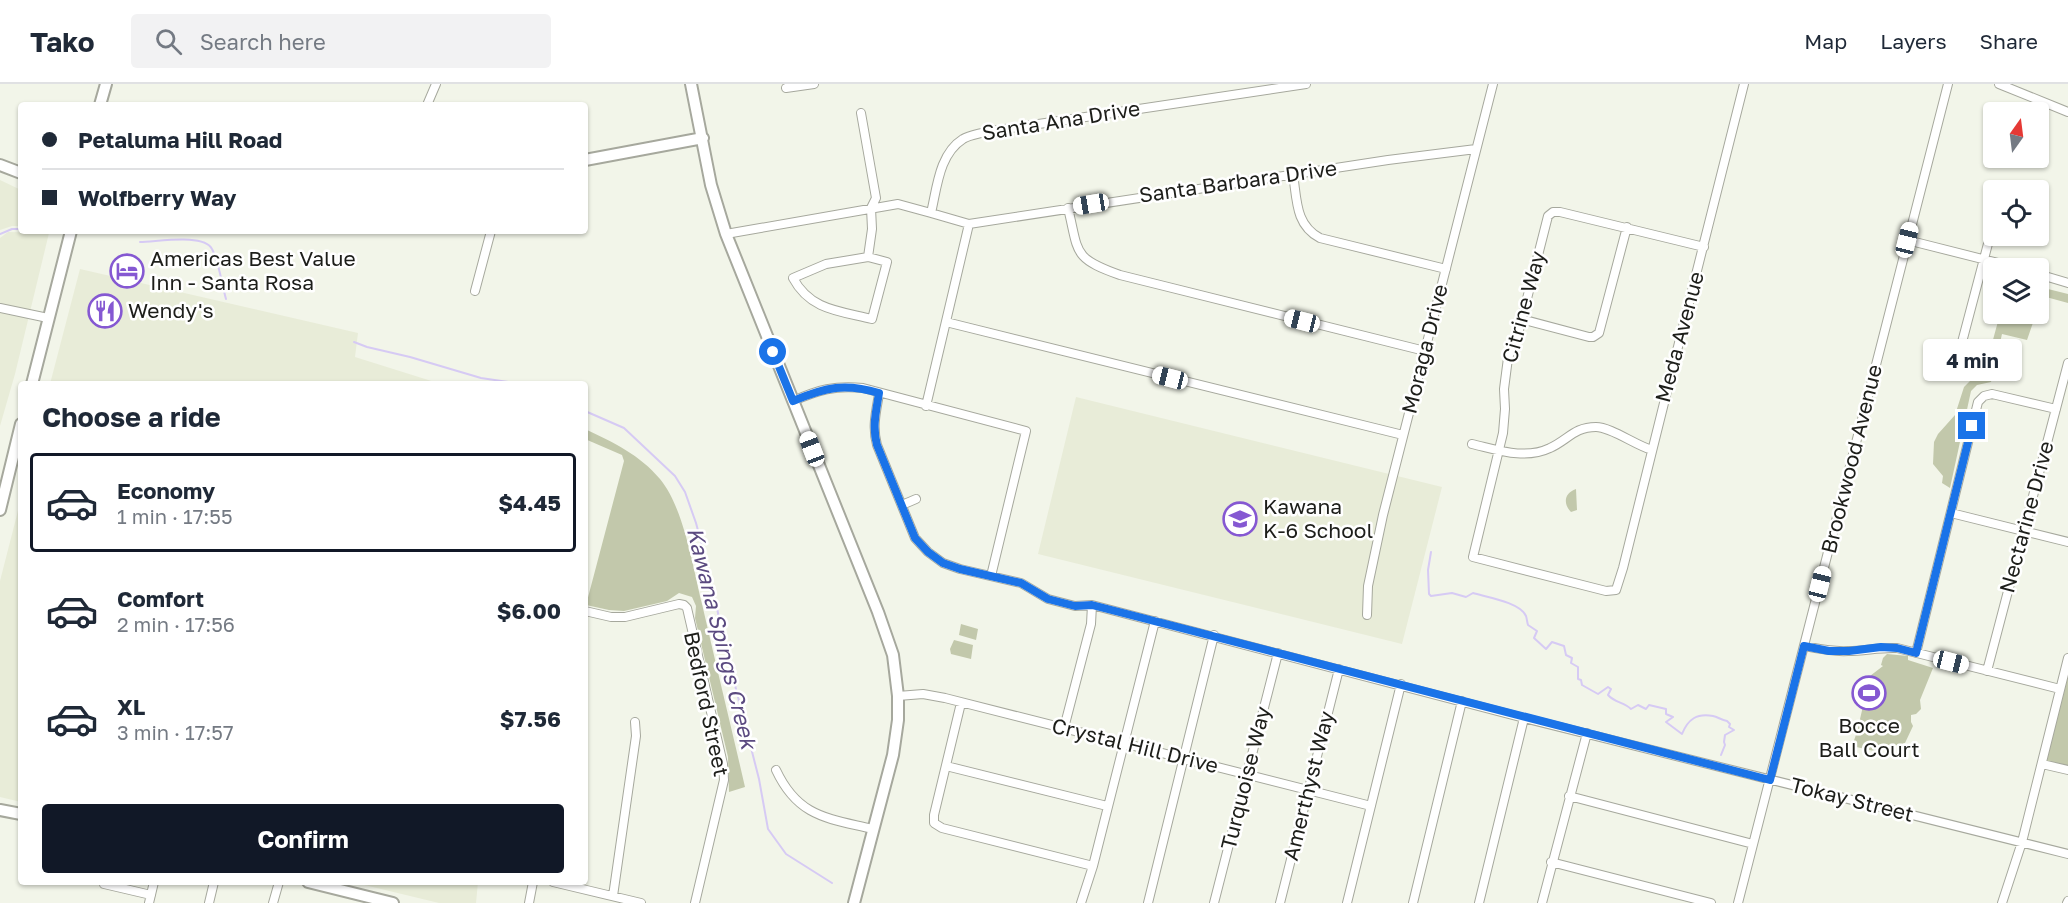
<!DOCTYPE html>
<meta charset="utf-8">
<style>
:root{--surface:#fff;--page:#f2f2f3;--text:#1f2937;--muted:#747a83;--line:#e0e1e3;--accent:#111827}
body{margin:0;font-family:"Golos Text",sans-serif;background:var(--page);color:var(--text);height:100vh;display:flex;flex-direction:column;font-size:22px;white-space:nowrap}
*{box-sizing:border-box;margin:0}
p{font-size:20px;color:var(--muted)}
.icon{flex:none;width:33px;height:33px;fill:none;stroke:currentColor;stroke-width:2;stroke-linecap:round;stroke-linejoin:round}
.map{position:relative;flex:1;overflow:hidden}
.details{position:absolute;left:18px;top:297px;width:570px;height:504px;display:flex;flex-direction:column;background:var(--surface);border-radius:6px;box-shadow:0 2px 4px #0004}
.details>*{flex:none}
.banner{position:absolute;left:18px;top:18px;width:570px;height:132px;border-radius:6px;box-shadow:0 2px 4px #0004;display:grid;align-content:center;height:132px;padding:0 24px;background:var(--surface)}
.needle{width:39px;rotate:14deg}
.buttons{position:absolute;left:1983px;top:18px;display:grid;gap:12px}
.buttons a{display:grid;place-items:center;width:66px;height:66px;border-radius:6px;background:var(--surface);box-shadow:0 2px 4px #0004;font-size:30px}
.end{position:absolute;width:27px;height:27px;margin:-14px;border:8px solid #1a73e8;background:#fff;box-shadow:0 0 0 3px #fff}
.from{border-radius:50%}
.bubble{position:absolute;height:42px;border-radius:6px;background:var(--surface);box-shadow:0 2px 4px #0004;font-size:20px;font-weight:700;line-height:42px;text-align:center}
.car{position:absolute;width:18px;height:36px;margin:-18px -9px;border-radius:8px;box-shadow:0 0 4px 2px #0007;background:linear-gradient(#fff 24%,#345 0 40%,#fff 0 76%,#345 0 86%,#fff 0)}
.banner b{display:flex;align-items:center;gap:21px;height:57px;font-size:22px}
.banner b+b{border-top:2px solid var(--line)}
.banner i{width:15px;height:15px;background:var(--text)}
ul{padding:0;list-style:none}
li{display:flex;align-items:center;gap:18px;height:99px;margin:0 12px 9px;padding:0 12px;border:3px solid transparent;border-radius:6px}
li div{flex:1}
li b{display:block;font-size:22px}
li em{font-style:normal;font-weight:700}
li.active{border-color:var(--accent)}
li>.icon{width:54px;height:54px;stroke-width:1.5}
h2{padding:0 24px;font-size:27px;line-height:72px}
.primary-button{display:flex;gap:12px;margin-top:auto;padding:12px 24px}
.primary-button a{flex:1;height:69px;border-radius:6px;background:var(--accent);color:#fff;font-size:24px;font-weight:700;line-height:69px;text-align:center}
header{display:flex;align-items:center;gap:36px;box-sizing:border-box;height:84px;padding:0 30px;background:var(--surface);border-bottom:2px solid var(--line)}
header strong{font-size:28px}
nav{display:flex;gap:33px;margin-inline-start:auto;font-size:21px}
.search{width:420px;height:54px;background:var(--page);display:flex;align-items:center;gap:15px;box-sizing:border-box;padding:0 21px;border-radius:6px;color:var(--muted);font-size:22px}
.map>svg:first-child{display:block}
</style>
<header>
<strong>Tako</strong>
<div class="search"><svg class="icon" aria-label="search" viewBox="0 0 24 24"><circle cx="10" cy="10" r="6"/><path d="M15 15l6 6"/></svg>Search here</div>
<nav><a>Map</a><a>Layers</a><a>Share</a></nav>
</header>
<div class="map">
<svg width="2068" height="819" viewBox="0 0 2068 819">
<rect width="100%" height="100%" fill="#f2f5e9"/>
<path fill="#e8ecd8" d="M 0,96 L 21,106 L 21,142 L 12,142 L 0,146 Z
M 8,148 L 49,149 L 15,290 L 0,342 L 0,154 Z
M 80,185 L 358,249 L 355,273 L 441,300 L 50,300 Z
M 1076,313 L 1442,403 L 1402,560 L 1038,470 Z
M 21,415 L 21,718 L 0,713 L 0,497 Z
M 352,798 L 478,798 L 476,819 L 439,819 Z"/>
<path fill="#c2c8ab" d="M 2040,203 L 2068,210 L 2068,219 L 2046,213 L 2041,216 L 2039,222 Z
M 2000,230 L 2036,230 L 2027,256 L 2002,250 L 1991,298 L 1977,301 L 1971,307 L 1950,404 L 1942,399 L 1943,392 L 1933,380 L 1934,358 L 1938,350 L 1955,331 L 1964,303 L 1983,284 L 1988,274 Z
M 585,345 C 613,358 640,371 660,395 C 684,424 693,484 702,520 C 716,581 731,642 745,703 L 729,708 L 728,673 L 695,534 L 696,522 L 692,513 L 679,509 L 667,517 L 624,527 L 609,526 L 586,521 L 624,377 L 622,371 L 585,355 Z
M 1576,405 L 1577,426 L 1571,428 C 1563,420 1564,409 1576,405 Z
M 961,540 L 978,545 L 976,556 L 959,551 Z
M 954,556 L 973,561 L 971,575 L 951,570 L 950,565 Z
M 1887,570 L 1908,572 L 1908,576 L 1933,584 L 1920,616 L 1921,625 L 1916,630 L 1911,631 L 1911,638 L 1913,642 L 1905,659 L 1874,667 L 1852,662 L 1857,648 L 1870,592 L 1883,582 L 1881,581 L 1883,574 Z
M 2068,591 L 2068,682 L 2046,677 Z"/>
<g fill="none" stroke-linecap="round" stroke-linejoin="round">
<path stroke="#d6caf4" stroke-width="2" d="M 0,150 L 12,145 L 21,145
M 140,158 C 157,158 204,149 212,165 C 219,178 222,201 226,215
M 354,258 L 367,263 L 410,273 L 481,294 L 523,300
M 585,327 L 624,344 L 675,392 L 685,408 L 696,439 L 709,488 L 727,570 L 759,695 L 768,745 L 786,770 L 832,799
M 1431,468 L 1428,486 L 1429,510 L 1431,512 L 1452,509 L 1466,513 L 1473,509 C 1486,513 1520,518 1526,532 C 1527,535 1527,538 1528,541 L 1537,547 L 1534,554 L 1546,565 L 1552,558 L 1564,562 L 1566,571 L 1572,574 L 1571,579 L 1578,583 L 1578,595 L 1581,596 L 1582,601 L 1598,610 L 1608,603 L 1611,605 L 1608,611 C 1615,619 1624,618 1631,625 L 1638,621 L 1646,625 L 1649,621 L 1666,625 L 1666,630 L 1673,633 L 1666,638 L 1682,650 C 1688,635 1697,629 1713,632 C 1718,633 1721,636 1727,637 L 1730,640 L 1729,643 L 1734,646 L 1725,651 L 1724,658 L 1725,661 L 1721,671"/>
<defs>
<path id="street" d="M 1999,0 L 2068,28
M 786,4 L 814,0
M 427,21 L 436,0
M 861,29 L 876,114 L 871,124 L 872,145 L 868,173 L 826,180 L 793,194 C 810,226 839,227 872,235 L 887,178 L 868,173
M 1293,90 C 1297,115 1295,141 1320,154 L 1446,185
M 2008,106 L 2009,105
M 1068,124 C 1079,169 1072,174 1120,191 L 1425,267
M 931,129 L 969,140 L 1388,76 L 1476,65
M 726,150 L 898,120 L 931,129 C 937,104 939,70 963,55 C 969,51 978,50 985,48 L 1306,0
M 1907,156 L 2018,184
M 1704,163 L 1560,128 L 1553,128 L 1548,132 L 1518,250 L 1508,274 L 1504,305 L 1505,325 L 1503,349 L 1473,473 L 1606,507 L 1616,506 L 1623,484 C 1663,323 1703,161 1744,0
M 2038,190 L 2068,199
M 475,207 L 491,147
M 0,224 L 48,234
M 1521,235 L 1589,253 L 1593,253 L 1599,249 L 1627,143
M 946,238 L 1403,351
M 1937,279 L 1955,269 L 1961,262 L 1994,137
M 879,310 C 876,328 872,343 877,361 L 915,454 L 928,468 L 943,479 L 960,485 L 1021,499 L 1048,515 L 1075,522 L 1092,521 L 1524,634 L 2068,770
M 793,317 C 818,306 835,301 863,304 L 1026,347 L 991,492
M 926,322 L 969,140
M 1472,360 C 1498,366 1525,376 1550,364 C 1568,356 1574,343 1596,343 C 1611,343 1635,361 1652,366
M 902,421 L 916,415
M 1951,429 L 2068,458
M 585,527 L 611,533 L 625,533 L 679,520 L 684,521 L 687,524 L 723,680 L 724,696 L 695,819
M 1367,531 L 1368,502 L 1383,431 L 1493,0
M 1804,562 C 1819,565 1833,568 1848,567 C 1865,567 1880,563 1897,564 L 2060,605
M 1916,569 L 1978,318 L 1984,312 L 1992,310 L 2056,325
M 1987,587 L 2068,279
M 898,612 L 923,610 L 945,614 L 1371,722
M 961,619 L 934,731 L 934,739 L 942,744 L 1093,782
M 1064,644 L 1091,540 L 1092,521
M 2042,680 L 2068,686
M 946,682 L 1107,722
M 776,686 C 798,733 827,734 872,745
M 1569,712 L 1753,760
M 1551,778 L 1711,819
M 553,798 L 641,819
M 104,800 L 151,811
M 613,812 L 636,652 L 635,638
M 149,819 L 154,798
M 209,819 L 214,798
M 273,819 L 279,798
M 529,819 L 533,798
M 1081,819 L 1093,782 L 1155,537
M 1148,819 L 1214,551
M 1214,819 L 1278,569
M 1280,819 L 1339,585
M 1347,819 L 1401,600
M 1413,819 L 1462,617
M 1479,819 L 1524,634
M 1542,819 L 1587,649
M 1738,819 L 1948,0
M 2002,819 L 2022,758 L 2068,574
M 2067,819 L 2068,817"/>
<path id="secondary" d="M 691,0 L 711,101 L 726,150 L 878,528 L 893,571 L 898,612 L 898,636 L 893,671 L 854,819
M 100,21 L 106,0
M 585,76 L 703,54
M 0,81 L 21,89
M 32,300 L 71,147
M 0,426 L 21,340
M 0,726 L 21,730
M 308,798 L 393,819"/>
</defs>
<use href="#street" stroke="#a6a89d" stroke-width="10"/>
<use href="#secondary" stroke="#a6a89d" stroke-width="14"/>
<use href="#street" stroke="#fff" stroke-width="8"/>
<use href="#secondary" stroke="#fff" stroke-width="10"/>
</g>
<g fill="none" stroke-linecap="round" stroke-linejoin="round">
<path stroke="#1a73e8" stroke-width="8" d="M 773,268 L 793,317 C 826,303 845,299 879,309 C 876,328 872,343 877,361 L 915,454 L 928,468 L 943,479 L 960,485 L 1021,499 L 1048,515 L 1075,522 L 1092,521 L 1770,696 L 1804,562 L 1829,567 L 1849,567 L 1881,563 L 1897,564 L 1916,569 L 1972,342"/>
</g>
<defs>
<symbol id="hotel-ring" viewBox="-11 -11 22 22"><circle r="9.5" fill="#fff" stroke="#8558d2" stroke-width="1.5"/><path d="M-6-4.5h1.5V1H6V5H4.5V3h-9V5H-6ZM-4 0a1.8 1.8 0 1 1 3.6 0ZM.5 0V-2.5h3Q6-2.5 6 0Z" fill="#8558d2"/></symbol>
<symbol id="restaurant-ring" viewBox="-11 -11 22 22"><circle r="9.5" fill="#fff" stroke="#8558d2" stroke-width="1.5"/><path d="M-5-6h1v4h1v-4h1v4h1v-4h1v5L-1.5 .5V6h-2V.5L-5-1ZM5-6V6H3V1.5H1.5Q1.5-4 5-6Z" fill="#8558d2"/></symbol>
<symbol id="school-ring" viewBox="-11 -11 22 22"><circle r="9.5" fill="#fff" stroke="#8558d2" stroke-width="1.5"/><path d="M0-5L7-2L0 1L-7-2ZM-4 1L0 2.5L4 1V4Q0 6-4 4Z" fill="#8558d2"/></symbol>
<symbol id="stadium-ring" viewBox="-11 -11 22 22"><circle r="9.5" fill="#fff" stroke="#8558d2" stroke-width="1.5"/><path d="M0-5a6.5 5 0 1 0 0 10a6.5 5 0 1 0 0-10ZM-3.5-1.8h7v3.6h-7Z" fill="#8558d2"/></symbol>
</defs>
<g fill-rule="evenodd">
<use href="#hotel-ring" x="108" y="168" width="38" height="38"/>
<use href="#restaurant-ring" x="86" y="208" width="38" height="38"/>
<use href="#school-ring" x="1221" y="416" width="38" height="38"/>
<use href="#stadium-ring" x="1850" y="590" width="38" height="38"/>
</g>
<g text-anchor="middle" stroke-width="5" stroke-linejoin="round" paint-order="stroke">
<g font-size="21" fill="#1d1e1a" stroke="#fff">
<text transform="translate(1061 37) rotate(-9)" y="7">Santa Ana Drive</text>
<text transform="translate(1238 98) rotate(-8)" y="7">Santa Barbara Drive</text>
<text transform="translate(1524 223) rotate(-75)" y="7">Citrine Way</text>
<text transform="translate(1680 253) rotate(-75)" y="7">Meda Avenue</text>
<text transform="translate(1425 265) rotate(-76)" y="7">Moraga Drive</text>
<text transform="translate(1852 375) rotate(-76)" y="7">Brookwood Avenue</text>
<text transform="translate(2027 433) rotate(-75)" y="7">Nectarine Drive</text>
<text transform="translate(706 620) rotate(78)" y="7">Bedford Street</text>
<text transform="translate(1135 662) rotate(14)" y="7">Crystal Hill Drive</text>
<text transform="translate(1246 694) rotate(-76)" y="7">Turquoise Way</text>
<text transform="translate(1309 702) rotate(-76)" y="7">Amerthyst Way</text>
<text transform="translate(1852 716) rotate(14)" y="7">Tokay Street</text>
</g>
<g font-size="21" fill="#1d1e1a" stroke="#fff" text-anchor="start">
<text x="150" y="182">Americas Best Value<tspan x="150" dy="24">Inn - Santa Rosa</tspan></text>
<text x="128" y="234">Wendy's</text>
<text x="1263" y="430">Kawana<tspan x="1263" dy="24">K-6 School</tspan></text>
<text x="1869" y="649" text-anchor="middle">Bocce<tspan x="1869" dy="24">Ball Court</tspan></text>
</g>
<g font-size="22" font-style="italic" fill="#5b4a80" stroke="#fff">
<text transform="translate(722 554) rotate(76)" y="8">Kawana Spings Creek</text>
</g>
</g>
</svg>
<div class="buttons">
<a><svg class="needle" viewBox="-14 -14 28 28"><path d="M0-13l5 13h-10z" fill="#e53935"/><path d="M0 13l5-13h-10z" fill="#747a83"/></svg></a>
<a><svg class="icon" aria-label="locate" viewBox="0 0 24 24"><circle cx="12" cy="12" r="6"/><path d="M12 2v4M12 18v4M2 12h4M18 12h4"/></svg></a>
<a><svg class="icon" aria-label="layers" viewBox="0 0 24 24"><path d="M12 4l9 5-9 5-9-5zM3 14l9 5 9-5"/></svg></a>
</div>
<i class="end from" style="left:773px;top:268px"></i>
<i class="end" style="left:1972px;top:342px"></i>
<div class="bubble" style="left:1923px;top:255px;width:99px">4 min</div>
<i class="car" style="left:1091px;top:120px;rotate:261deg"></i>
<i class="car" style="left:1907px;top:156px;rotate:14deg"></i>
<i class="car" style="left:1302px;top:237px;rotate:284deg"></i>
<i class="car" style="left:1170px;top:294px;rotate:284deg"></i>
<i class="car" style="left:812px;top:365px;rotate:339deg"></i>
<i class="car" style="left:1820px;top:500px;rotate:14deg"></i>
<i class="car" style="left:1951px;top:578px;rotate:104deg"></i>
<div class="banner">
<b><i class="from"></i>Petaluma Hill Road</b>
<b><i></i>Wolfberry Way</b>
</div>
<section class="details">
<h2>Choose a ride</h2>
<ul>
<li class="active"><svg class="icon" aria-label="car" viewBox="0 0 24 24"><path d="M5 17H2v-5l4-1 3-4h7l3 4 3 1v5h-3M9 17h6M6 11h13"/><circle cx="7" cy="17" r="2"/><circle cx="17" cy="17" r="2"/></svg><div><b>Economy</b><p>1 min · 17:55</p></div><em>$4.45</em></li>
<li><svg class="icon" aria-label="car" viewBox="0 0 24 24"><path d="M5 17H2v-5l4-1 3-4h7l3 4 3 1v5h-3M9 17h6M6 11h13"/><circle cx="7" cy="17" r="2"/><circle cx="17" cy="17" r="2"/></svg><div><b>Comfort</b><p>2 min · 17:56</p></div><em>$6.00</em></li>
<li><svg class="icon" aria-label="car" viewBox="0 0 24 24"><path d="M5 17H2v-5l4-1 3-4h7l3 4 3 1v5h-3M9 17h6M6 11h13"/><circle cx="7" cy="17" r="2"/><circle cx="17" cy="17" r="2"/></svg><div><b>XL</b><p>3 min · 17:57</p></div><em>$7.56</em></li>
</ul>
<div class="primary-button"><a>Confirm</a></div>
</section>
</div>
